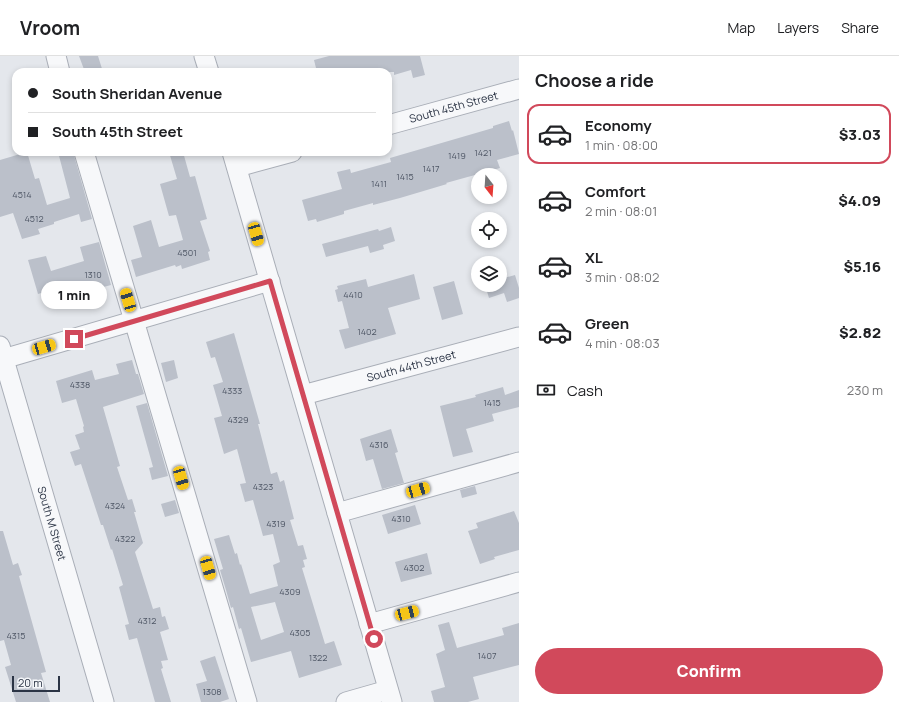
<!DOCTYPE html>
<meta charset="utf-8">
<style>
:root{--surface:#fff;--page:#f2f2f2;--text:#202124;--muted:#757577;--line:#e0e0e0;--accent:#d1495b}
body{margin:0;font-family:Manrope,sans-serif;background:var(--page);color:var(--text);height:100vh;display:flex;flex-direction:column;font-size:15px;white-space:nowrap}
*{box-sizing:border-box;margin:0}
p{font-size:13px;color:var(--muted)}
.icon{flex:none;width:22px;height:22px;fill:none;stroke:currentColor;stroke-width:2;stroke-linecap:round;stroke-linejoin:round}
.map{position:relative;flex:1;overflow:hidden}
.details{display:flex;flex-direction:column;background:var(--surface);width:380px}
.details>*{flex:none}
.hud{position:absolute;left:12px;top:12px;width:380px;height:88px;border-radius:12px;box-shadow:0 2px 6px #0003;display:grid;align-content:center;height:88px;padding:0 16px;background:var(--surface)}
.needle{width:26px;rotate:163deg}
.buttons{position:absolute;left:471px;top:112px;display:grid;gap:8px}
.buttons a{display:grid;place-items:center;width:36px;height:36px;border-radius:50%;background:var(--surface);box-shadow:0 2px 6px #0003;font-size:20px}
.scale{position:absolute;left:12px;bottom:10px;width:48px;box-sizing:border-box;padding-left:4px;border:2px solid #2b3445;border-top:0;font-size:11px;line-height:14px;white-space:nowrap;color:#2b3445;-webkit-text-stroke:3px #f4f6f9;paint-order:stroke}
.end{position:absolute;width:18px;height:18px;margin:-9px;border:5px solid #d1495b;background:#fff;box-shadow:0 0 0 2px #fff}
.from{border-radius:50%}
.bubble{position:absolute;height:28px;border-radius:14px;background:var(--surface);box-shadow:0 2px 6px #0003;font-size:13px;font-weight:800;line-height:28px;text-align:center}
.car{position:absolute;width:12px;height:24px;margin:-12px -6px;border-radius:5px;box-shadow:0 0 3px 1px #0007;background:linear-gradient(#f5c518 24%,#345 0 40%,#f5c518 0 76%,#345 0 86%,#f5c518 0)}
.hud b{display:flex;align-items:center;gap:14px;height:38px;font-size:15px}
.hud b+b{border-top:1px solid var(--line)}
.hud i{width:10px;height:10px;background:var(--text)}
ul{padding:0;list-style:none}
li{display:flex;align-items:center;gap:12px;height:60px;margin:0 8px 6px;padding:0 8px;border:2px solid transparent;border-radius:12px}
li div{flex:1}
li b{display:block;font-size:15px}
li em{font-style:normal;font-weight:800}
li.current{border-color:var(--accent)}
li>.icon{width:36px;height:36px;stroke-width:1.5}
h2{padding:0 16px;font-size:18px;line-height:48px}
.pay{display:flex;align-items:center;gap:10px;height:44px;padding:0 16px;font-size:15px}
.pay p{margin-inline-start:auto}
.cta{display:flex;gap:8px;margin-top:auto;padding:8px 16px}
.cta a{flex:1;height:46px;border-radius:24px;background:var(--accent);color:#fff;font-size:16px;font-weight:800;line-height:46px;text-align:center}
header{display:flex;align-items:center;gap:24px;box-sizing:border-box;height:56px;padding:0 20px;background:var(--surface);border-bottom:1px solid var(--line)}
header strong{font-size:19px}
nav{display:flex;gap:22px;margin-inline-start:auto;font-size:14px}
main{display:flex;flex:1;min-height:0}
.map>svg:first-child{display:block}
</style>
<header>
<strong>Vroom</strong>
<nav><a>Map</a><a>Layers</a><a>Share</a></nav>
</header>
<main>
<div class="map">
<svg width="519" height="646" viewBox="0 0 519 646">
<rect width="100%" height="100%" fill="#e4e7ec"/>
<path fill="#bbc0ca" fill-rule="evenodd" d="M 79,0 L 98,0 L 103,16 L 85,16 Z
M 329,0 L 420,0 L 425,19 L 413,22 L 411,14 L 394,19 L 394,16 L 317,16 L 314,4 Z
M 509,65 L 512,75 L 513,74 L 519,98 L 497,104 L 500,112 L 446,127 L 447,128 L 400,142 L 373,149 L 373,147 L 344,155 L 344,158 L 317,166 L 316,163 L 308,165 L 302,144 L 342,133 L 337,116 L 350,113 L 351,117 L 391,106 L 390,102 L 493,72 L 493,70 Z
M 27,96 L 35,123 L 39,122 L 47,149 L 70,142 L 58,96 L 73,96 L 92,163 L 81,166 L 79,158 L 54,166 L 54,168 L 38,173 L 40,178 L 22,183 L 13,157 L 0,161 L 0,104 Z
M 169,96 L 183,96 L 190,121 L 195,120 L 207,163 L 200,165 L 210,195 L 208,196 L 210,204 L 182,213 L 181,209 L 176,211 L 175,209 L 136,221 L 131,204 L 142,201 L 133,170 L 151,164 L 159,191 L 183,184 L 176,159 L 169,160 L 160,128 L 177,123 Z
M 391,171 L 395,185 L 383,189 L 384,193 L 370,197 L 368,190 L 326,201 L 322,188 L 378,173 L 379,175 Z
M 99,186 L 111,229 L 96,233 L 95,229 L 82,232 L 80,225 L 38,238 L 28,204 L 46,200 L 51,215 L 84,205 L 80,191 Z
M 501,211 L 504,222 L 515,219 L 519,232 L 519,242 L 507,246 L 504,237 L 489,242 L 485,229 L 500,229 Z
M 414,218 L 420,243 L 388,252 L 396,278 L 345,293 L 339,274 L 349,272 L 342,245 L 338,246 L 335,234 L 338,233 L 337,230 L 366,223 L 368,231 Z
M 454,225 L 463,258 L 442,264 L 433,231 Z
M 234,277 L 260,368 L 258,368 L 271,418 L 277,416 L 280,426 L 284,424 L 294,463 L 290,464 L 298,490 L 303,489 L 307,503 L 303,504 L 305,511 L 302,512 L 325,588 L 334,585 L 342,609 L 299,622 L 291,595 L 251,606 L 241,572 L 239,573 L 233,551 L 231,552 L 226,534 L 220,514 L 223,513 L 214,483 L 229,479 L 235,498 L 237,497 L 240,509 L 241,508 L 250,538 L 278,530 L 273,509 L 280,506 L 273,478 L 263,480 L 253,444 L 245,446 L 240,428 L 246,427 L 237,393 L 224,398 L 214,362 L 222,360 L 213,329 L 223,326 L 215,301 L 211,302 L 206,286 ZM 275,546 L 284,576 L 261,584 L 251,551 Z
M 132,304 L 136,318 L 138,318 L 144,338 L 103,351 L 120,410 L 117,411 L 128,444 L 132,443 L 136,456 L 134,456 L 143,487 L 135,496 L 153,553 L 160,551 L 162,561 L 165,560 L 169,573 L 160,576 L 168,604 L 161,605 L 163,612 L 161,613 L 171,646 L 155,646 L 137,582 L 129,584 L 125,569 L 129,568 L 119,531 L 123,529 L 112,493 L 111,494 L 103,469 L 101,469 L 81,408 L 75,410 L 70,396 L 80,393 L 75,379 L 84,376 L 83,371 L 84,370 L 76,343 L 62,347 L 56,325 L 92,314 L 95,324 L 119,318 L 116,308 Z
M 174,304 L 178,322 L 166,326 L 161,307 Z
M 503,331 L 505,339 L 519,334 L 519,351 L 492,358 L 494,365 L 466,373 L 473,396 L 453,401 L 440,350 L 476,341 L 475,339 Z
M 147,347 L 168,420 L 152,424 L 149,412 L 153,411 L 136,350 Z
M 391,373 L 398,396 L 395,397 L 404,427 L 382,433 L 373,403 L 366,405 L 360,383 Z
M 475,430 L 477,438 L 462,442 L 460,434 Z
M 175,444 L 179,457 L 165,461 L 161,448 Z
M 415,449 L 421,468 L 388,478 L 382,459 Z
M 514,455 L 519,467 L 519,494 L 494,501 L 495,503 L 480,508 L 468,475 L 478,472 L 476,467 Z
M 0,475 L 3,475 L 13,509 L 18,507 L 22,519 L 19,520 L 46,616 L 41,617 L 50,646 L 16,646 L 5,611 L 11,609 L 4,584 L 0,585 Z
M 427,497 L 432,518 L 401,526 L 395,506 Z
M 449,566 L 457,592 L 504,579 L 502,572 L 519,567 L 519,609 L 473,621 L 479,643 L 468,646 L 434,646 L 431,635 L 445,631 L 436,598 L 445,594 L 438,569 Z
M 215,600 L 229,643 L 220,646 L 201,646 L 196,628 L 207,625 L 200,605 Z"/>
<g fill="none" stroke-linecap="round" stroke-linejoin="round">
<defs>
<g id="minor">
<path d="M 56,0 L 60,16"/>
<path d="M 204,0 L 209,16"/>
<path id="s1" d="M 388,69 L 519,33"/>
<path d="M 84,96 L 247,646"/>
<path d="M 232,96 L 392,646"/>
<path d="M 237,111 L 292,96"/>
<path id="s2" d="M 0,290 L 104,646"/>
<path d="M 0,304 L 270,225"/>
<path id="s3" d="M 303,339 L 519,281"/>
<path d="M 337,457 L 519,406"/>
<path d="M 369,568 L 519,526"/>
<path d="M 346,646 L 388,634"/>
</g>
</defs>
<use href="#minor" stroke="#a9aeb7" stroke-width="21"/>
<use href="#minor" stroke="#f7f8fa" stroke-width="19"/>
</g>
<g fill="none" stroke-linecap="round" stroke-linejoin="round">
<path stroke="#d1495b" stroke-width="5" d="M 74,283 L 270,225 L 374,583"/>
</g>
<g text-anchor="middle" stroke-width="4" stroke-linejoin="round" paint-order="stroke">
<g font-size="9" fill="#4f5766">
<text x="483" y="100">1421</text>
<text x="457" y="103">1419</text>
<text x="431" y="116">1417</text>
<text x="405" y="124">1415</text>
<text x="379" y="131">1411</text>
<text x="22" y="142">4514</text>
<text x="34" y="166">4512</text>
<text x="187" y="200">4501</text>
<text x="93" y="222">1310</text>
<text x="353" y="242">4410</text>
<text x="367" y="279">1402</text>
<text x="80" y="332">4338</text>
<text x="232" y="338">4333</text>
<text x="492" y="350">1415</text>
<text x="238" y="367">4329</text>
<text x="379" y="392">4316</text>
<text x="263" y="434">4323</text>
<text x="115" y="453">4324</text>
<text x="401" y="466">4310</text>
<text x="276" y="471">4319</text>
<text x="125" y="486">4322</text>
<text x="414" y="515">4302</text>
<text x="290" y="539">4309</text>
<text x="147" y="568">4312</text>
<text x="300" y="580">4305</text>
<text x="16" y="583">4315</text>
<text x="487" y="603">1407</text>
<text x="318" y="605">1322</text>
<text x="212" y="639">1308</text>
</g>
<g font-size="11" fill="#2b3445" stroke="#f4f6f9">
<text dy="4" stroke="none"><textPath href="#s1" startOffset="68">South 45th Street</textPath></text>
<text dy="4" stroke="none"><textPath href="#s3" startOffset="112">South 44th Street</textPath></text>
<text dy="4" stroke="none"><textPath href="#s2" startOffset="185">South M Street</textPath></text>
</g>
</g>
</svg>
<div class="buttons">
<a><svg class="needle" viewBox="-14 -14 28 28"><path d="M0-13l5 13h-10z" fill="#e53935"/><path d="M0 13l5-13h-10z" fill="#757577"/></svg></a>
<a><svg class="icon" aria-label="locate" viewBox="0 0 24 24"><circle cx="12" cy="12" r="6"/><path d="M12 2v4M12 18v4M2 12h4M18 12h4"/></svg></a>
<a><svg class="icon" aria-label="layers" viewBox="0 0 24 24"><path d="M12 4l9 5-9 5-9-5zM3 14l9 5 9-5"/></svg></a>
</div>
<div class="scale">20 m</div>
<i class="end from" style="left:374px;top:583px"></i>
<i class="end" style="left:74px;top:283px"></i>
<div class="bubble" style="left:41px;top:225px;width:66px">1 min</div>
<i class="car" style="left:256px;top:178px;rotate:164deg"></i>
<i class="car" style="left:128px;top:244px;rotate:343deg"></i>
<i class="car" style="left:44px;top:291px;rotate:74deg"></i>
<i class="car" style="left:181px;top:422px;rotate:164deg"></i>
<i class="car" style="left:418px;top:434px;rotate:74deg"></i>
<i class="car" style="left:208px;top:512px;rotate:164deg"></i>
<i class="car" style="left:407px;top:557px;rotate:75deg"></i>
<div class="hud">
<b><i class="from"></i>South Sheridan Avenue</b>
<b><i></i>South 45th Street</b>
</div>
</div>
<section class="details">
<h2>Choose a ride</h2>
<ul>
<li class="current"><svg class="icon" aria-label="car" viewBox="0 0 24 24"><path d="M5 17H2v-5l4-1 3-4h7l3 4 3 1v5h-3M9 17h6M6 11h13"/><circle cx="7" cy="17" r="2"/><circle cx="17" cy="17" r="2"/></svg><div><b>Economy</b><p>1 min · 08:00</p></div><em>$3.03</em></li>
<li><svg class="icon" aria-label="car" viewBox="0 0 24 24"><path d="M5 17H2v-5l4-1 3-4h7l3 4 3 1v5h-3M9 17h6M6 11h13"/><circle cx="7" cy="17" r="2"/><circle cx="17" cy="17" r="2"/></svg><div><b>Comfort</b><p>2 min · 08:01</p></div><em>$4.09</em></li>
<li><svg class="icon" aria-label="car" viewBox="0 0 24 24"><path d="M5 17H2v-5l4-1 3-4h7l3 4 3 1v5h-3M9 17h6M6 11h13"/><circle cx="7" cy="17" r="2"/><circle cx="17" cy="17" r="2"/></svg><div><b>XL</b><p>3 min · 08:02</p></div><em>$5.16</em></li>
<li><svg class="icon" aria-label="car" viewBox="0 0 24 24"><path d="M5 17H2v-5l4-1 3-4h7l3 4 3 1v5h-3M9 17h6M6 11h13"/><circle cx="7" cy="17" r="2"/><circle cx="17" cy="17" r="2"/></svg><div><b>Green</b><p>4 min · 08:03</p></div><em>$2.82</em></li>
</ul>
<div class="pay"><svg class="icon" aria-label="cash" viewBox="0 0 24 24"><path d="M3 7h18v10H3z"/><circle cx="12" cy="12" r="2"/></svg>Cash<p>230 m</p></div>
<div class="cta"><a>Confirm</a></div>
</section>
</main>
